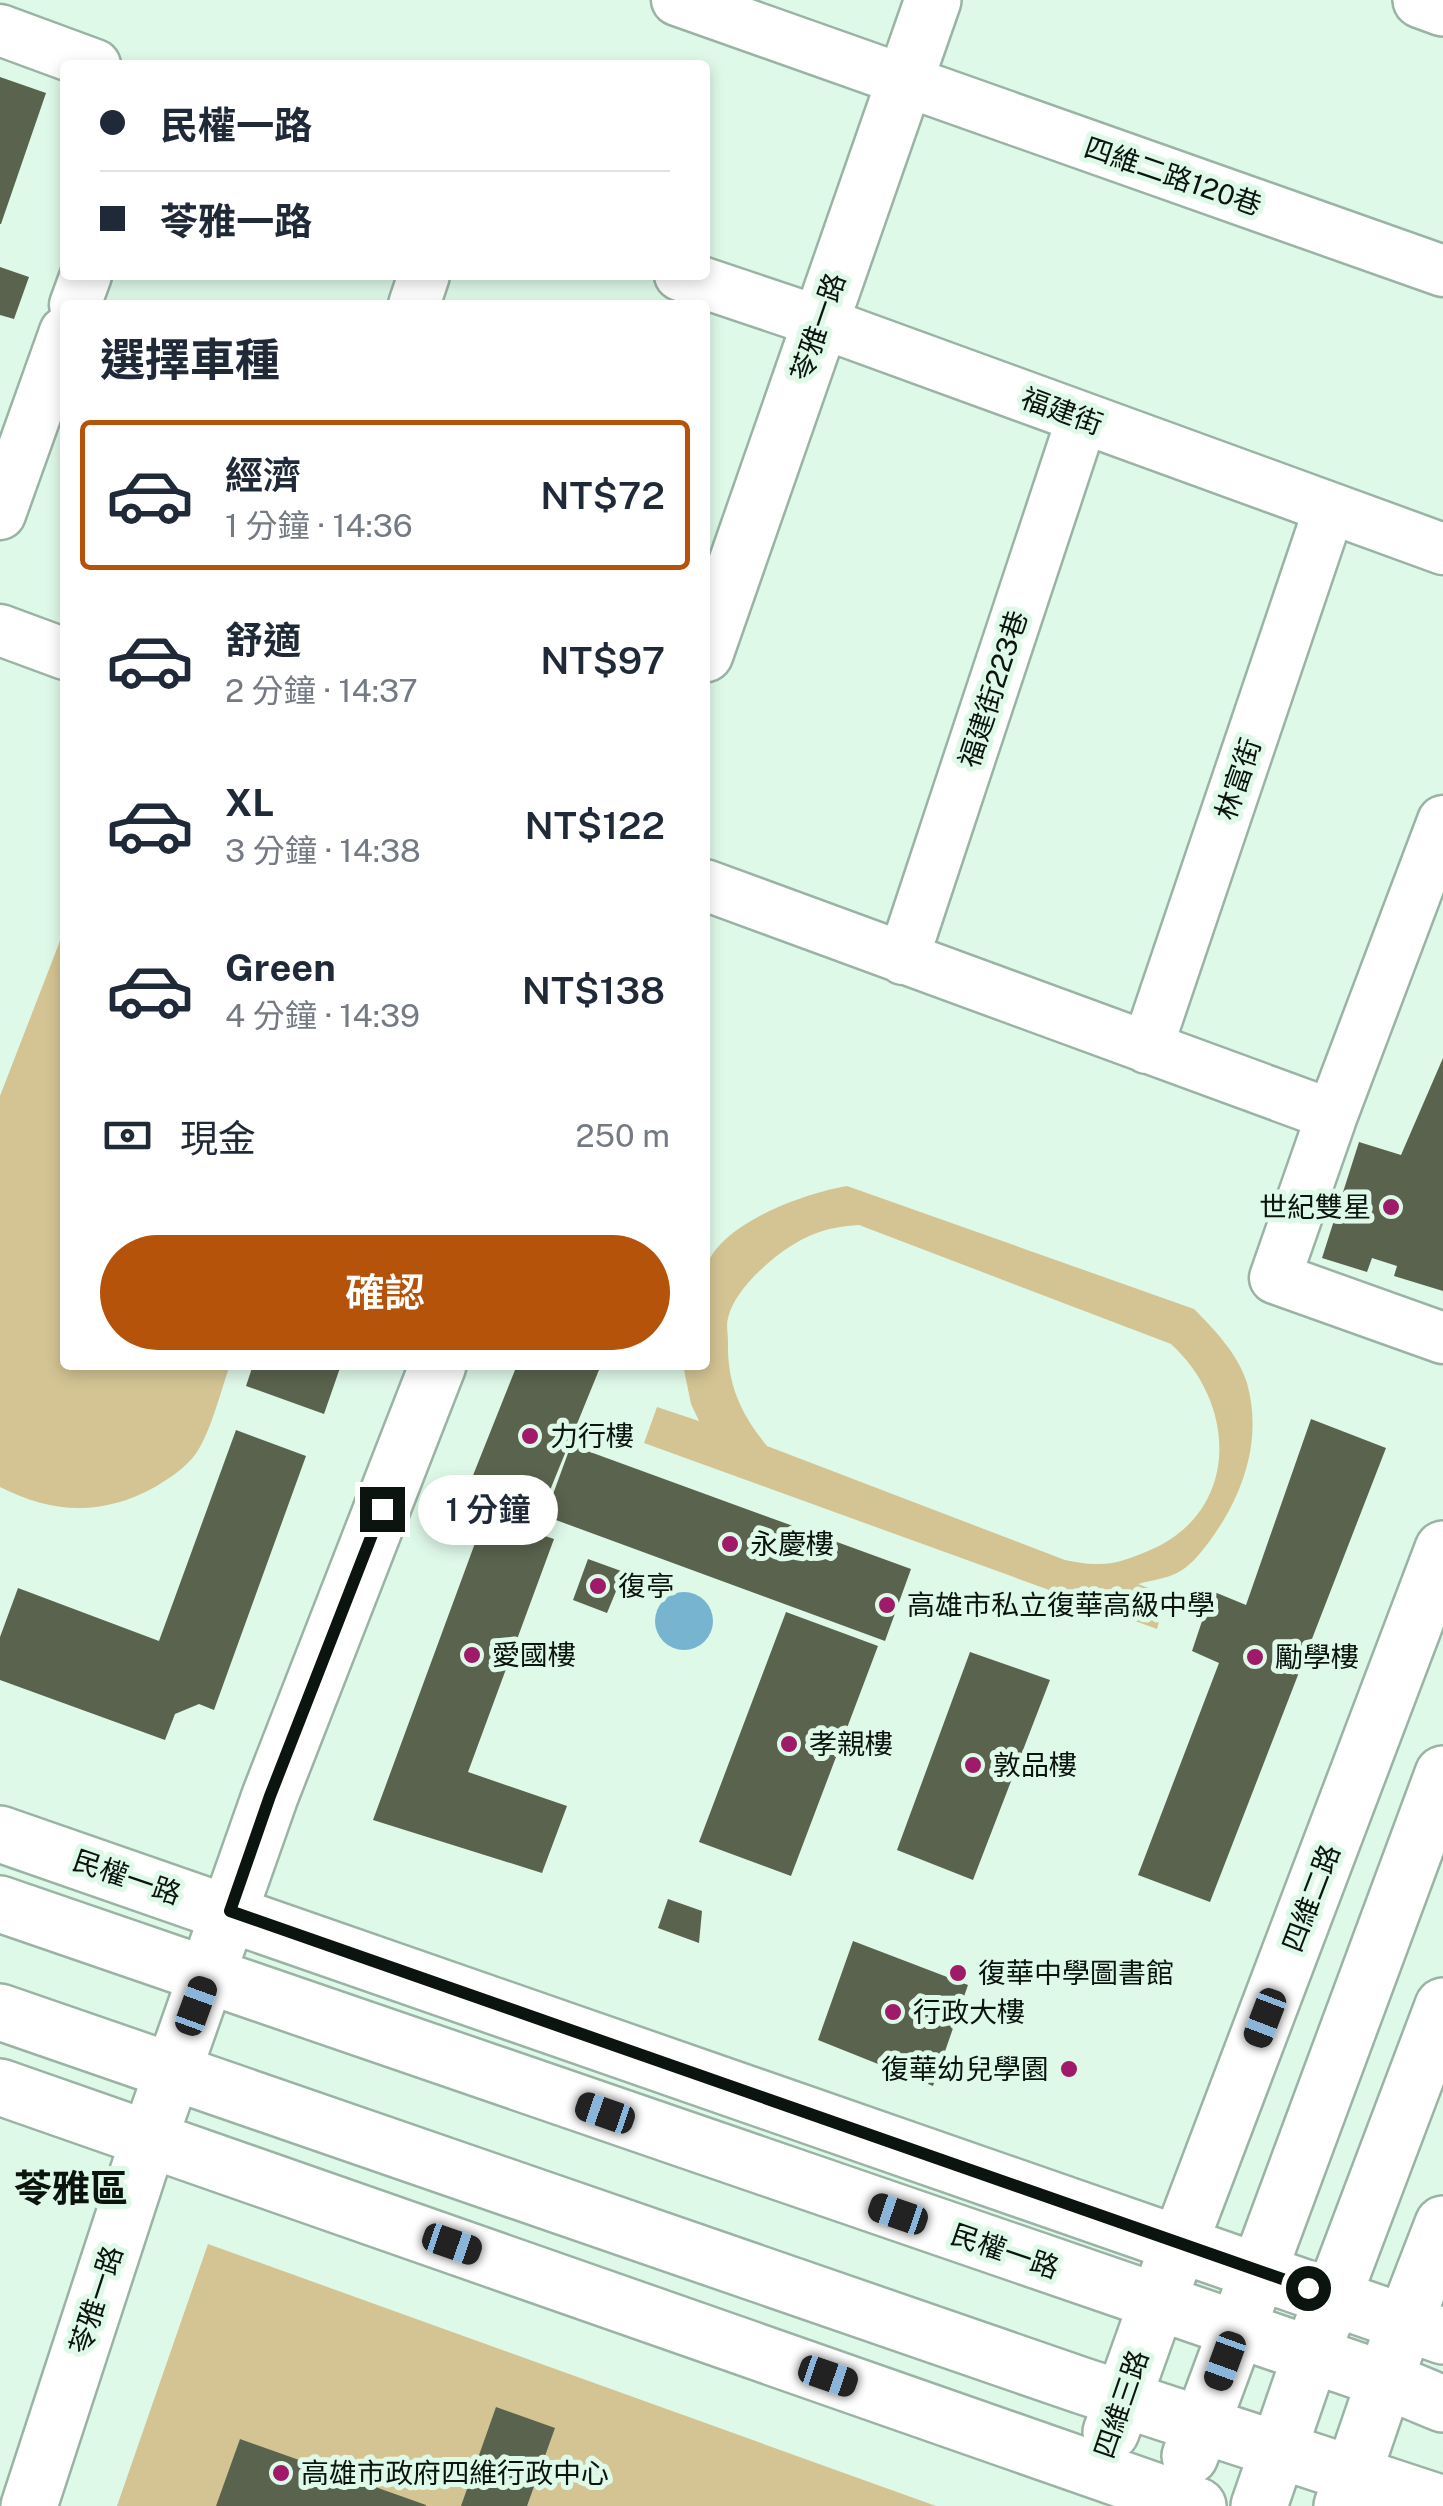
<!DOCTYPE html>
<html lang="zh-TW">
<meta charset="utf-8">
<style>
:root{--surface:#fff;--page:#f6f6f7;--text:#1f2937;--muted:#747a83;--line:#e0e1e3;--accent:#b45309}
body{margin:0;font-family:"Public Sans","Noto Sans TC",sans-serif;background:var(--page);color:var(--text);height:100vh;display:flex;flex-direction:column;font-size:38px;white-space:nowrap}
*{box-sizing:border-box;margin:0}
p{font-size:32px;color:var(--muted)}
.icon{flex:none;width:55px;height:55px;fill:none;stroke:currentColor;stroke-width:2;stroke-linecap:round;stroke-linejoin:round}
.map{position:relative;flex:1;overflow:hidden}
.panel{position:absolute;left:60px;top:300px;width:650px;height:1070px;display:flex;flex-direction:column;background:var(--surface);border-radius:10px;box-shadow:0 5px 15px #0003}
.panel>*{flex:none}
.hud{position:absolute;left:60px;top:60px;width:650px;height:220px;border-radius:10px;box-shadow:0 5px 15px #0003;display:grid;align-content:center;height:220px;padding:0 40px;background:var(--surface)}
.end{position:absolute;width:45px;height:45px;margin:-22px;border:12px solid #0b140f;background:#fff;box-shadow:0 0 0 5px #fff}
.from{border-radius:50%}
.bubble{position:absolute;height:70px;border-radius:35px;background:var(--surface);box-shadow:0 5px 15px #0003;font-size:32px;font-weight:600;line-height:70px;text-align:center}
.car{position:absolute;width:30px;height:60px;margin:-30px -15px;border-radius:12px;box-shadow:0 0 8px 2px #0007;background:linear-gradient(#222 24%,#8ab4d8 0 40%,#222 0 76%,#8ab4d8 0 86%,#222 0)}
.hud b{display:flex;align-items:center;gap:35px;height:95px;font-size:38px}
.hud b+b{border-top:2px solid var(--line)}
.hud i{width:25px;height:25px;background:var(--text)}
ul{padding:0;list-style:none}
li{display:flex;align-items:center;gap:30px;height:150px;margin:0 20px 15px;padding:0 20px;border:5px solid transparent;border-radius:10px}
li div{flex:1}
li b{display:block;font-size:38px}
li em{font-style:normal;font-weight:600}
li.current{border-color:var(--accent)}
li>.icon{width:90px;height:90px;stroke-width:1.5}
h2{padding:0 40px;font-size:45px;line-height:120px}
.pay{display:flex;align-items:center;gap:25px;height:110px;padding:0 40px;font-size:38px}
.pay p{margin-inline-start:auto}
.cta{display:flex;gap:20px;margin-top:auto;padding:20px 40px}
.cta a{flex:1;height:115px;border-radius:60px;background:var(--accent);color:#fff;font-size:40px;font-weight:600;line-height:115px;text-align:center}
.map>svg:first-child{display:block}
</style>
<div class="map">
<svg width="1443" height="2506" viewBox="0 0 1443 2506">
<rect width="100%" height="100%" fill="#dff9e9"/>
<path fill="#d4c494" fill-rule="evenodd" d="M 65,928 L 65,1365 L 230,1365 C 221,1390 211,1431 197,1452 C 187,1467 170,1478 155,1487 C 103,1516 53,1514 0,1487 L 0,1096 Z
M 847,1186 L 1194,1309 C 1214,1329 1238,1354 1247,1383 C 1263,1440 1243,1496 1209,1542 C 1202,1551 1192,1564 1182,1570 C 1171,1578 1152,1580 1138,1584 L 1166,1595 L 1157,1629 L 644,1443 L 657,1407 L 699,1421 L 691,1404 L 683,1365 L 705,1365 C 705,1340 700,1293 705,1271 C 716,1224 805,1193 847,1186 ZM 859,1225 L 1171,1344 C 1238,1405 1240,1513 1148,1551 C 1131,1558 1114,1565 1096,1564 C 1086,1564 1075,1562 1065,1560 L 767,1446 C 740,1413 727,1384 728,1341 C 728,1334 726,1325 728,1318 C 735,1286 784,1245 814,1234 C 829,1228 843,1226 859,1225 Z
M 208,2244 L 936,2506 L 117,2506 Z"/>
<path fill="#76b4d0" d="M655 1621a29 29 0 1 1 58 0a29 29 0 1 1-58 0Z"/>
<path fill="#5a634e" d="M 0,77 L 46,93 L 1,224 L 0,224 Z
M 0,267 L 29,277 L 14,319 L 0,315 Z
M 1443,1058 L 1443,1291 L 1394,1276 L 1397,1266 L 1372,1258 L 1367,1272 L 1322,1258 L 1359,1142 L 1401,1155 Z
M 253,1365 L 341,1365 L 324,1414 L 246,1386 Z
M 517,1365 L 601,1365 L 533,1532 L 554,1539 L 468,1772 L 567,1806 L 542,1873 L 373,1820 L 485,1516 L 460,1508 Z
M 1311,1419 L 1386,1448 L 1210,1902 L 1138,1875 L 1219,1663 L 1192,1651 L 1212,1591 L 1246,1605 Z
M 236,1430 L 306,1456 L 214,1710 L 199,1704 L 175,1714 L 165,1740 L 0,1680 L 0,1637 L 18,1588 L 159,1641 Z
M 571,1445 L 911,1569 L 885,1641 L 545,1516 Z
M 588,1559 L 624,1572 L 607,1613 L 573,1600 Z
M 786,1612 L 878,1646 L 791,1876 L 699,1842 Z
M 970,1652 L 1050,1680 L 973,1880 L 897,1850 Z
M 668,1899 L 702,1911 L 699,1943 L 658,1928 Z
M 853,1941 L 968,1985 L 933,2086 L 818,2040 Z
M 496,2407 L 555,2428 L 527,2506 L 461,2506 Z
M 240,2439 L 426,2505 L 426,2506 L 216,2506 Z"/>
<g fill="none" stroke-linecap="round" stroke-linejoin="round">
<defs>
<path id="street" d="M 677,0 L 1443,271
M 0,30 L 95,65
M 680,275 L 820,322 L 1443,549
M 75,305 L 86,275
M 414,305 L 424,275
M 0,514 L 65,332
M 0,630 L 65,654
M 1443,821 L 1332,1115 L 1275,1278 L 1443,1338
M 705,885 L 1332,1115
M 903,959 L 1082,419
M 1147,1048 L 1329,510"/>
<path id="secondary" d="M 1421,0 L 1443,8
M 705,654 L 933,0
M 0,1834 L 1443,2336
M 0,1904 L 1385,2380 L 1443,2404
M 0,2012 L 1080,2385 L 1443,2504
M 0,2087 L 1198,2506
M 1111,2432 L 1157,2303 L 1443,1549
M 1190,2456 L 1443,1774
M 29,2506 L 149,2139 L 270,1796 L 438,1365
M 1259,2506 L 1311,2355 L 1443,2006
M 1342,2506 L 1405,2322 L 1443,2224"/>
</defs>
<use href="#street" stroke="#9bb3a5" stroke-width="55"/>
<use href="#secondary" stroke="#9bb3a5" stroke-width="60"/>
<use href="#street" stroke="#fff" stroke-width="50"/>
<use href="#secondary" stroke="#fff" stroke-width="55"/>
</g>
<g fill="none" stroke-linecap="round" stroke-linejoin="round">
<path stroke="#0b140f" stroke-width="12" d="M 382,1509 L 270,1796 L 230,1911 L 1308,2288"/>
</g>
<g fill="#9f1a68" stroke="#dff9e9" stroke-width="4">
<circle cx="1391" cy="1207" r="10"/>
<circle cx="530" cy="1436" r="10"/>
<circle cx="730" cy="1544" r="10"/>
<circle cx="598" cy="1586" r="10"/>
<circle cx="887" cy="1605" r="10"/>
<circle cx="472" cy="1655" r="10"/>
<circle cx="1255" cy="1657" r="10"/>
<circle cx="789" cy="1744" r="10"/>
<circle cx="973" cy="1765" r="10"/>
<circle cx="958" cy="1973" r="10"/>
<circle cx="893" cy="2012" r="10"/>
<circle cx="1069" cy="2069" r="10"/>
<circle cx="281" cy="2473" r="10"/>
</g>
<g text-anchor="middle" stroke-width="10" stroke-linejoin="round" paint-order="stroke">
<g font-size="28" fill="#0b140f" stroke="#dff9e9">
<text transform="translate(1173 176) rotate(19)" y="10">四維二路120巷</text>
<text transform="translate(818 327) rotate(-71)" y="10">苓雅一路</text>
<text transform="translate(1062 411) rotate(20)" y="10">福建街</text>
<text transform="translate(993 689) rotate(-72)" y="10">福建街223巷</text>
<text transform="translate(1238 779) rotate(-71)" y="10">林富街</text>
<text transform="translate(127 1877) rotate(19)" y="10">民權一路</text>
<text transform="translate(1311 1898) rotate(-69)" y="10">四維二路</text>
<text transform="translate(1005 2251) rotate(19)" y="10">民權一路</text>
<text transform="translate(96 2300) rotate(-72)" y="10">苓雅一路</text>
<text transform="translate(1121 2404) rotate(-71)" y="10">四維三路</text>
</g>
<g font-size="28" fill="#0b140f" stroke="#dff9e9" text-anchor="start">
<text x="1371" y="1217" text-anchor="end">世紀雙星</text>
<text x="550" y="1446">力行樓</text>
<text x="750" y="1554">永慶樓</text>
<text x="618" y="1596">復亭</text>
<text x="907" y="1615">高雄市私立復華高級中學</text>
<text x="492" y="1665">愛國樓</text>
<text x="1275" y="1667">勵學樓</text>
<text x="809" y="1754">孝親樓</text>
<text x="993" y="1775">敦品樓</text>
<text x="978" y="1983">復華中學圖書館</text>
<text x="913" y="2022">行政大樓</text>
<text x="1049" y="2079" text-anchor="end">復華幼兒學園</text>
<text x="301" y="2483">高雄市政府四維行政中心</text>
</g>
<g font-size="38" font-weight="bold" fill="#0b140f" stroke="#dff9e9">
<text x="71" y="2202">苓雅區</text>
</g>
</g>
</svg>
<i class="end from" style="left:1308px;top:2288px"></i>
<i class="end" style="left:382px;top:1509px"></i>
<div class="bubble" style="left:418px;top:1475px;width:140px">1 分鐘</div>
<i class="car" style="left:196px;top:2006px;rotate:20deg"></i>
<i class="car" style="left:1265px;top:2018px;rotate:201deg"></i>
<i class="car" style="left:605px;top:2113px;rotate:289deg"></i>
<i class="car" style="left:898px;top:2214px;rotate:289deg"></i>
<i class="car" style="left:452px;top:2244px;rotate:109deg"></i>
<i class="car" style="left:1225px;top:2361px;rotate:200deg"></i>
<i class="car" style="left:828px;top:2376px;rotate:109deg"></i>
<div class="hud">
<b><i class="from"></i>民權一路</b>
<b><i></i>苓雅一路</b>
</div>
<section class="panel">
<h2>選擇車種</h2>
<ul>
<li class="current"><svg class="icon" aria-label="car" viewBox="0 0 24 24"><path d="M5 17H2v-5l4-1 3-4h7l3 4 3 1v5h-3M9 17h6M6 11h13"/><circle cx="7" cy="17" r="2"/><circle cx="17" cy="17" r="2"/></svg><div><b>經濟</b><p>1 分鐘 · 14:36</p></div><em>NT$72</em></li>
<li><svg class="icon" aria-label="car" viewBox="0 0 24 24"><path d="M5 17H2v-5l4-1 3-4h7l3 4 3 1v5h-3M9 17h6M6 11h13"/><circle cx="7" cy="17" r="2"/><circle cx="17" cy="17" r="2"/></svg><div><b>舒適</b><p>2 分鐘 · 14:37</p></div><em>NT$97</em></li>
<li><svg class="icon" aria-label="car" viewBox="0 0 24 24"><path d="M5 17H2v-5l4-1 3-4h7l3 4 3 1v5h-3M9 17h6M6 11h13"/><circle cx="7" cy="17" r="2"/><circle cx="17" cy="17" r="2"/></svg><div><b>XL</b><p>3 分鐘 · 14:38</p></div><em>NT$122</em></li>
<li><svg class="icon" aria-label="car" viewBox="0 0 24 24"><path d="M5 17H2v-5l4-1 3-4h7l3 4 3 1v5h-3M9 17h6M6 11h13"/><circle cx="7" cy="17" r="2"/><circle cx="17" cy="17" r="2"/></svg><div><b>Green</b><p>4 分鐘 · 14:39</p></div><em>NT$138</em></li>
</ul>
<div class="pay"><svg class="icon" aria-label="cash" viewBox="0 0 24 24"><path d="M3 7h18v10H3z"/><circle cx="12" cy="12" r="2"/></svg>現金<p>250 m</p></div>
<div class="cta"><a>確認</a></div>
</section>
</div>
